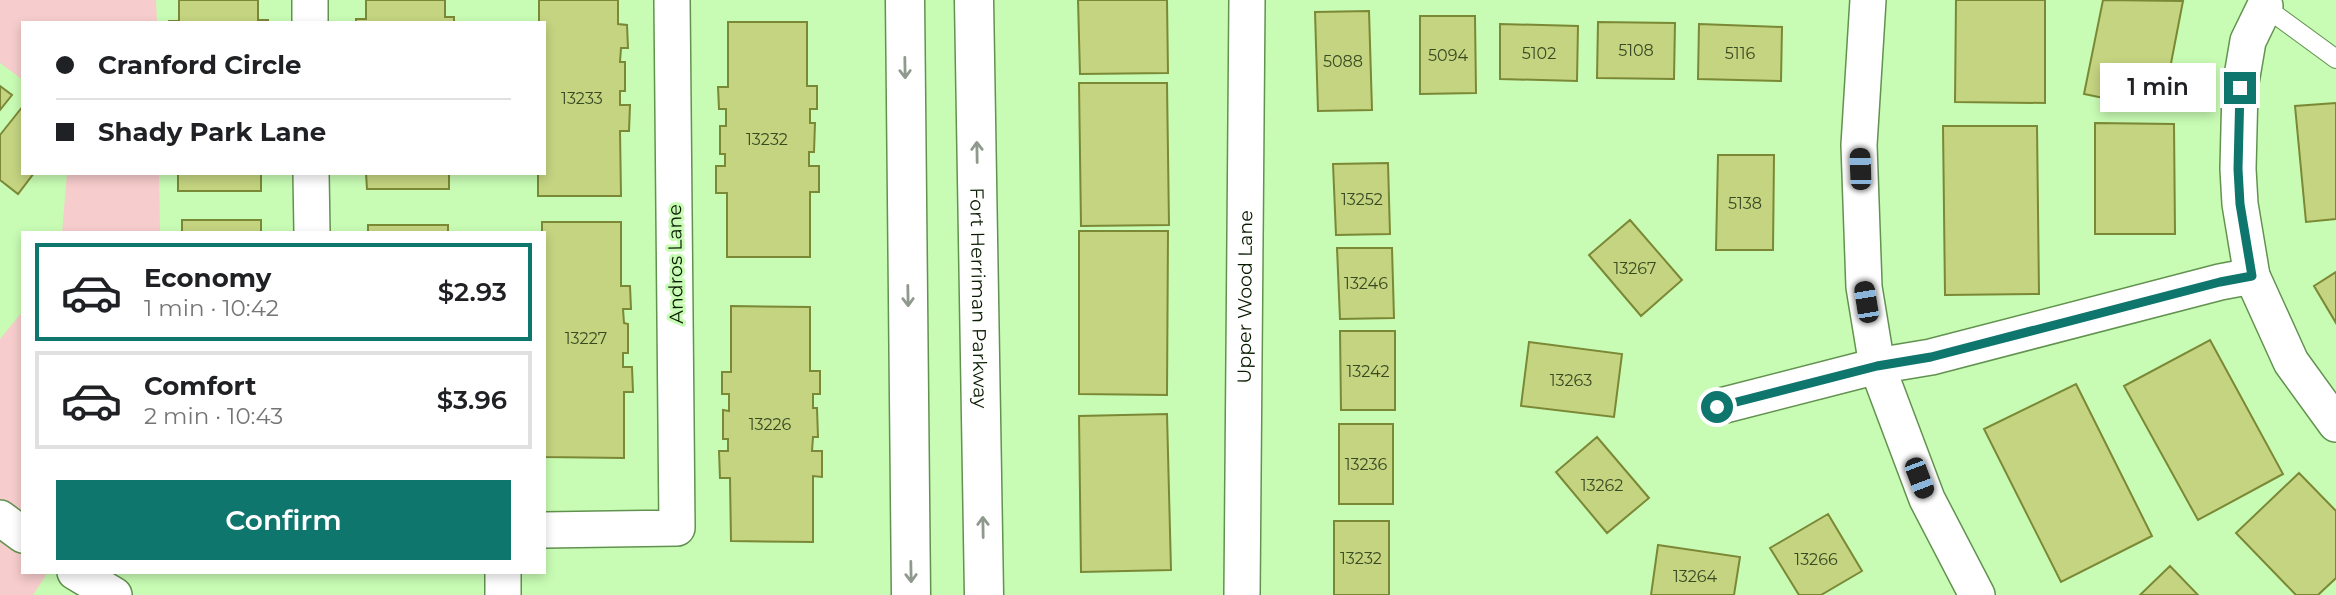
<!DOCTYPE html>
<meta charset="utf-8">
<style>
:root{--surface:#fff;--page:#f2f2f2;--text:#202124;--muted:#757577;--line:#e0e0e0;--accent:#0f766e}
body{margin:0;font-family:Montserrat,sans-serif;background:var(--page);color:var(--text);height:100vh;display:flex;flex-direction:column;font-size:26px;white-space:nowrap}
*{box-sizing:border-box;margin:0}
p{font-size:23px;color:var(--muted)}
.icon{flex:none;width:38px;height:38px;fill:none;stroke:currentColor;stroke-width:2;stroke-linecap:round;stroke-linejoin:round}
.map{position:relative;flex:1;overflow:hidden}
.panel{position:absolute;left:21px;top:231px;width:525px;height:343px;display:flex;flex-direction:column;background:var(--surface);border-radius:0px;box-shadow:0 4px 10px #0003}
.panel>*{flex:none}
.hud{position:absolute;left:21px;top:21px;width:525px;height:154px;border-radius:0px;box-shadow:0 4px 10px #0003;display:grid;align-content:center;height:154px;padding:0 35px;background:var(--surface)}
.end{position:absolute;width:32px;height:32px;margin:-16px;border:9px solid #0f766e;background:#fff;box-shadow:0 0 0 4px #fff}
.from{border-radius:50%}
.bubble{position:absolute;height:49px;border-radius:0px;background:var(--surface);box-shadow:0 4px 10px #0003;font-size:23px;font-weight:600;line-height:49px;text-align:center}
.car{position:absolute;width:21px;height:42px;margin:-21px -10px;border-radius:9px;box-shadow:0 0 5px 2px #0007;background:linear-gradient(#222 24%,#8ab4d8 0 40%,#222 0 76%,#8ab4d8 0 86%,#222 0)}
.hud b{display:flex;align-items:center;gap:24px;height:66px;font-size:26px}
.hud b+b{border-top:2px solid var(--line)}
.hud i{width:18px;height:18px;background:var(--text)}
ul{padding:12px 0 0;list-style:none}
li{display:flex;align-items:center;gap:21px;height:98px;margin:0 14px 10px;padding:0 21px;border:4px solid var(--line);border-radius:0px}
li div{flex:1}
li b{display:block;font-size:26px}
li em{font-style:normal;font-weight:600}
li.current{border-color:var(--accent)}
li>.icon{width:63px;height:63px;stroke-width:1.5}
.primary-button{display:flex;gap:14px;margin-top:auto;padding:14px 35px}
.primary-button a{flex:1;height:80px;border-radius:0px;background:var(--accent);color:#fff;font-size:28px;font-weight:600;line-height:80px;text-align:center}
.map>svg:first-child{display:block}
</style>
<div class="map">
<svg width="2336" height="595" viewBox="0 0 2336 595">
<rect width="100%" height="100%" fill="#c8fcb4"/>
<path fill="#f7cccc" d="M 0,0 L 156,0 L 157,23 L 23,23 L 23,80 L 0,63 Z
M 67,173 L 159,173 L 160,233 L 62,233 Z
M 23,311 L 23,572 L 48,572 L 33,595 L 0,595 L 0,339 Z"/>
<path fill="#c4d480" stroke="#7b8835" stroke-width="2" d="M 179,0 L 258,0 L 258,20 L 268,20 L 268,23 L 169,23 L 169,21 L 179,21 Z
M 366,0 L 445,0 L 445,17 L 454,17 L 454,23 L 356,23 L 356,19 L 366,19 Z
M 539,0 L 618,0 L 618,24 L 627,25 L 628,48 L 621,48 L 620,62 L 625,62 L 625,91 L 620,91 L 620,105 L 630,105 L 629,131 L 620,131 L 621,196 L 538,196 L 538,173 L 544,173 L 544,23 L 539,23 Z
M 1078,0 L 1167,0 L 1168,73 L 1080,74 Z
M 1956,0 L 2045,0 L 2045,103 L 1955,102 Z
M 2103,0 L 2183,1 L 2162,110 L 2084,94 Z
M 1369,11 L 1372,110 L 1318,111 L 1315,12 Z
M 1420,16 L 1475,16 L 1476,93 L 1420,94 Z
M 728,22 L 807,22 L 807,86 L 817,86 L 817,109 L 810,109 L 810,123 L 815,123 L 814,152 L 809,152 L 809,166 L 819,166 L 819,192 L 810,192 L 810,257 L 727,257 L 727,193 L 716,193 L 716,166 L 725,166 L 725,154 L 720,154 L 720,126 L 726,126 L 726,109 L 719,109 L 718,87 L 728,87 Z
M 1598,22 L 1675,23 L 1674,79 L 1597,78 Z
M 1500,24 L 1578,26 L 1577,81 L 1500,79 Z
M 1699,24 L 1782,27 L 1781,81 L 1698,79 Z
M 1079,83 L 1167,83 L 1169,225 L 1081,226 Z
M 0,86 L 12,95 L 0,110 Z
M 2336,103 L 2336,219 L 2306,222 L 2295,106 Z
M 23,106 L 23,173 L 34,173 L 18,194 L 0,180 L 0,135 Z
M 2095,123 L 2174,124 L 2175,234 L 2095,234 Z
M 1943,126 L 2037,126 L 2039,294 L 1945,295 Z
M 1718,155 L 1774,155 L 1773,250 L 1716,250 Z
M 1388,163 L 1390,234 L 1336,235 L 1333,164 Z
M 178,173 L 261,173 L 261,191 L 178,191 Z
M 366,173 L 449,173 L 449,189 L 367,189 Z
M 182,220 L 261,220 L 261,233 L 182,233 Z
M 1630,220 L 1682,280 L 1641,316 L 1589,255 Z
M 542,222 L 621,222 L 621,286 L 630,286 L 631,309 L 623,309 L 624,323 L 628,324 L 628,353 L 623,353 L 623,367 L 632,367 L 633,392 L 624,392 L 624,458 L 544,457 L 544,233 L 542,233 Z
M 368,225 L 448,225 L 448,233 L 368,233 Z
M 1079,231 L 1168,231 L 1167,395 L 1079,394 Z
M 1337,248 L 1392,248 L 1394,318 L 1340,319 Z
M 2336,272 L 2336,323 L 2314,286 Z
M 731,306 L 810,307 L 810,371 L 820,371 L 820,394 L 813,394 L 813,408 L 817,408 L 818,437 L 813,437 L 812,451 L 822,451 L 822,477 L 813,476 L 813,542 L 731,541 L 730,478 L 720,478 L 719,451 L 728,451 L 728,439 L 723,439 L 723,410 L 729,411 L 729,394 L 722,394 L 722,372 L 731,372 Z
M 1340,331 L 1395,331 L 1395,410 L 1341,410 Z
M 2210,340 L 2283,474 L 2198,520 L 2124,386 Z
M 1529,342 L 1622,354 L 1614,417 L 1521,406 Z
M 2076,384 L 2152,536 L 2061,582 L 1984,429 Z
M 1167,414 L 1171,570 L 1081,572 L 1079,416 Z
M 1339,424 L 1393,424 L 1393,504 L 1339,504 Z
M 1597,437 L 1649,498 L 1607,533 L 1556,472 Z
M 2299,473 L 2336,511 L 2336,578 L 2318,595 L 2296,595 L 2236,533 Z
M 1828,514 L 1862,571 L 1821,595 L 1799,595 L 1770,548 Z
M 1334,521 L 1389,521 L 1389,595 L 1334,595 Z
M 1658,545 L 1740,557 L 1734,595 L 1651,595 Z
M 2170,566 L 2198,595 L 2140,595 Z"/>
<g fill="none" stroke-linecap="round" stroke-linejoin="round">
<defs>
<path id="lane" d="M 2261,4 L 2336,59"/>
<g id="street">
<path d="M 310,0 L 310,23"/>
<path d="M 1868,0 L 1859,145 L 1864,287 L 1877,366 L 1927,499 L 1977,595"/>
<path d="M 2265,6 L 2248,41 L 2240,88 L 2238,169 L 2240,204 L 2252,276 L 2291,362 L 2336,424"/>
<path d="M 311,173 L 312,233"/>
<path d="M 1717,407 L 1877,366 L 1931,357 L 2220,282 L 2252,276"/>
<path d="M 0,518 L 23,535"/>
<path d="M 544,530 L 677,528 L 672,0"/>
<path d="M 75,572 L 114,595"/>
<path d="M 503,572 L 503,595"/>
<path id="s1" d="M 1242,595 L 1247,0"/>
</g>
<g id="secondary">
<path d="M 905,0 L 911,595"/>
<path id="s2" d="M 974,0 L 984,595"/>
</g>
</defs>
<use href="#lane" stroke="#62924f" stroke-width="20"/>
<use href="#street" stroke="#62924f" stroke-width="38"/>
<use href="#secondary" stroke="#62924f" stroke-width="41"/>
<use href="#lane" stroke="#fff" stroke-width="18"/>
<use href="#street" stroke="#fff" stroke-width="35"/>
<use href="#secondary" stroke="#fff" stroke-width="38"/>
</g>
<defs><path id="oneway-shaft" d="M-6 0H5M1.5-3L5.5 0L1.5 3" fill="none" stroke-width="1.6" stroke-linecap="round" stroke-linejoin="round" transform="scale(1.75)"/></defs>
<g stroke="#90998d">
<use href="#oneway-shaft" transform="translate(905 68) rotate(89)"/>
<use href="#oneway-shaft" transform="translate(977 152) rotate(-91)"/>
<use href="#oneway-shaft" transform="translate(908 296) rotate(89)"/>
<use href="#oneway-shaft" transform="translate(983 527) rotate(-91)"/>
<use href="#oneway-shaft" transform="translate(911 572) rotate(89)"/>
</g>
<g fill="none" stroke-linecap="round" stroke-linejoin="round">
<path stroke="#0f766e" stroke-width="9" d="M 1717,407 L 1877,366 L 1931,357 L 2220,282 L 2252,276 L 2240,204 L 2238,169 L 2240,88"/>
</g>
<g text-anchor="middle" stroke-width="6" stroke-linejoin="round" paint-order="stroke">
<g font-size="16" fill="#384a22">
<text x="1636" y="56">5108</text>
<text x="1539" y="59">5102</text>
<text x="1740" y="59">5116</text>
<text x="1448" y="61">5094</text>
<text x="1343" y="67">5088</text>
<text x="582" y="104">13233</text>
<text x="767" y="145">13232</text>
<text x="1362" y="205">13252</text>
<text x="1745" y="209">5138</text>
<text x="1635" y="274">13267</text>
<text x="1366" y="289">13246</text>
<text x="586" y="344">13227</text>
<text x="1368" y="377">13242</text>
<text x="1571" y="386">13263</text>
<text x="770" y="430">13226</text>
<text x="1366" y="470">13236</text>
<text x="1602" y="491">13262</text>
<text x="1361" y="564">13232</text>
<text x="1816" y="565">13266</text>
<text x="1695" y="582">13264</text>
</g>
<g font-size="19" fill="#091c02" stroke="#c8fcb4">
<text transform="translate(675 264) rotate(-91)" y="7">Andros Lane</text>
<text dy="7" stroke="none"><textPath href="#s2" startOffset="298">Fort Herriman Parkway</textPath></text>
<text dy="7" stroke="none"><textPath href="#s1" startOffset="298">Upper Wood Lane</textPath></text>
</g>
</g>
</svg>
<i class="end from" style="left:1717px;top:407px"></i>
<i class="end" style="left:2240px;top:88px"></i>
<div class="bubble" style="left:2100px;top:63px;width:116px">1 min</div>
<i class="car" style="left:1860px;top:169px;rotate:358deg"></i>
<i class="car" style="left:1866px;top:302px;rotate:351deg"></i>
<i class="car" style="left:1919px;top:478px;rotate:159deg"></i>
<div class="hud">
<b><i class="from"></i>Cranford Circle</b>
<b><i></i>Shady Park Lane</b>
</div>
<section class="panel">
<ul>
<li class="current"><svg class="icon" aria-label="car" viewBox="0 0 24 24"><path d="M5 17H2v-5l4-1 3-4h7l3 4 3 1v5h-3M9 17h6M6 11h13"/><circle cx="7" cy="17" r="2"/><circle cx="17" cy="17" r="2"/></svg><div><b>Economy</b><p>1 min · 10:42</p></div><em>$2.93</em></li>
<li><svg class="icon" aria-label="car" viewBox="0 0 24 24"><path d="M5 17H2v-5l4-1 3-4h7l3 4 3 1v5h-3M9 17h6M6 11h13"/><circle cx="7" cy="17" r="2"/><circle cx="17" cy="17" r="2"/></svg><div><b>Comfort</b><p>2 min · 10:43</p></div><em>$3.96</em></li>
</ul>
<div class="primary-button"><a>Confirm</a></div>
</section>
</div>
